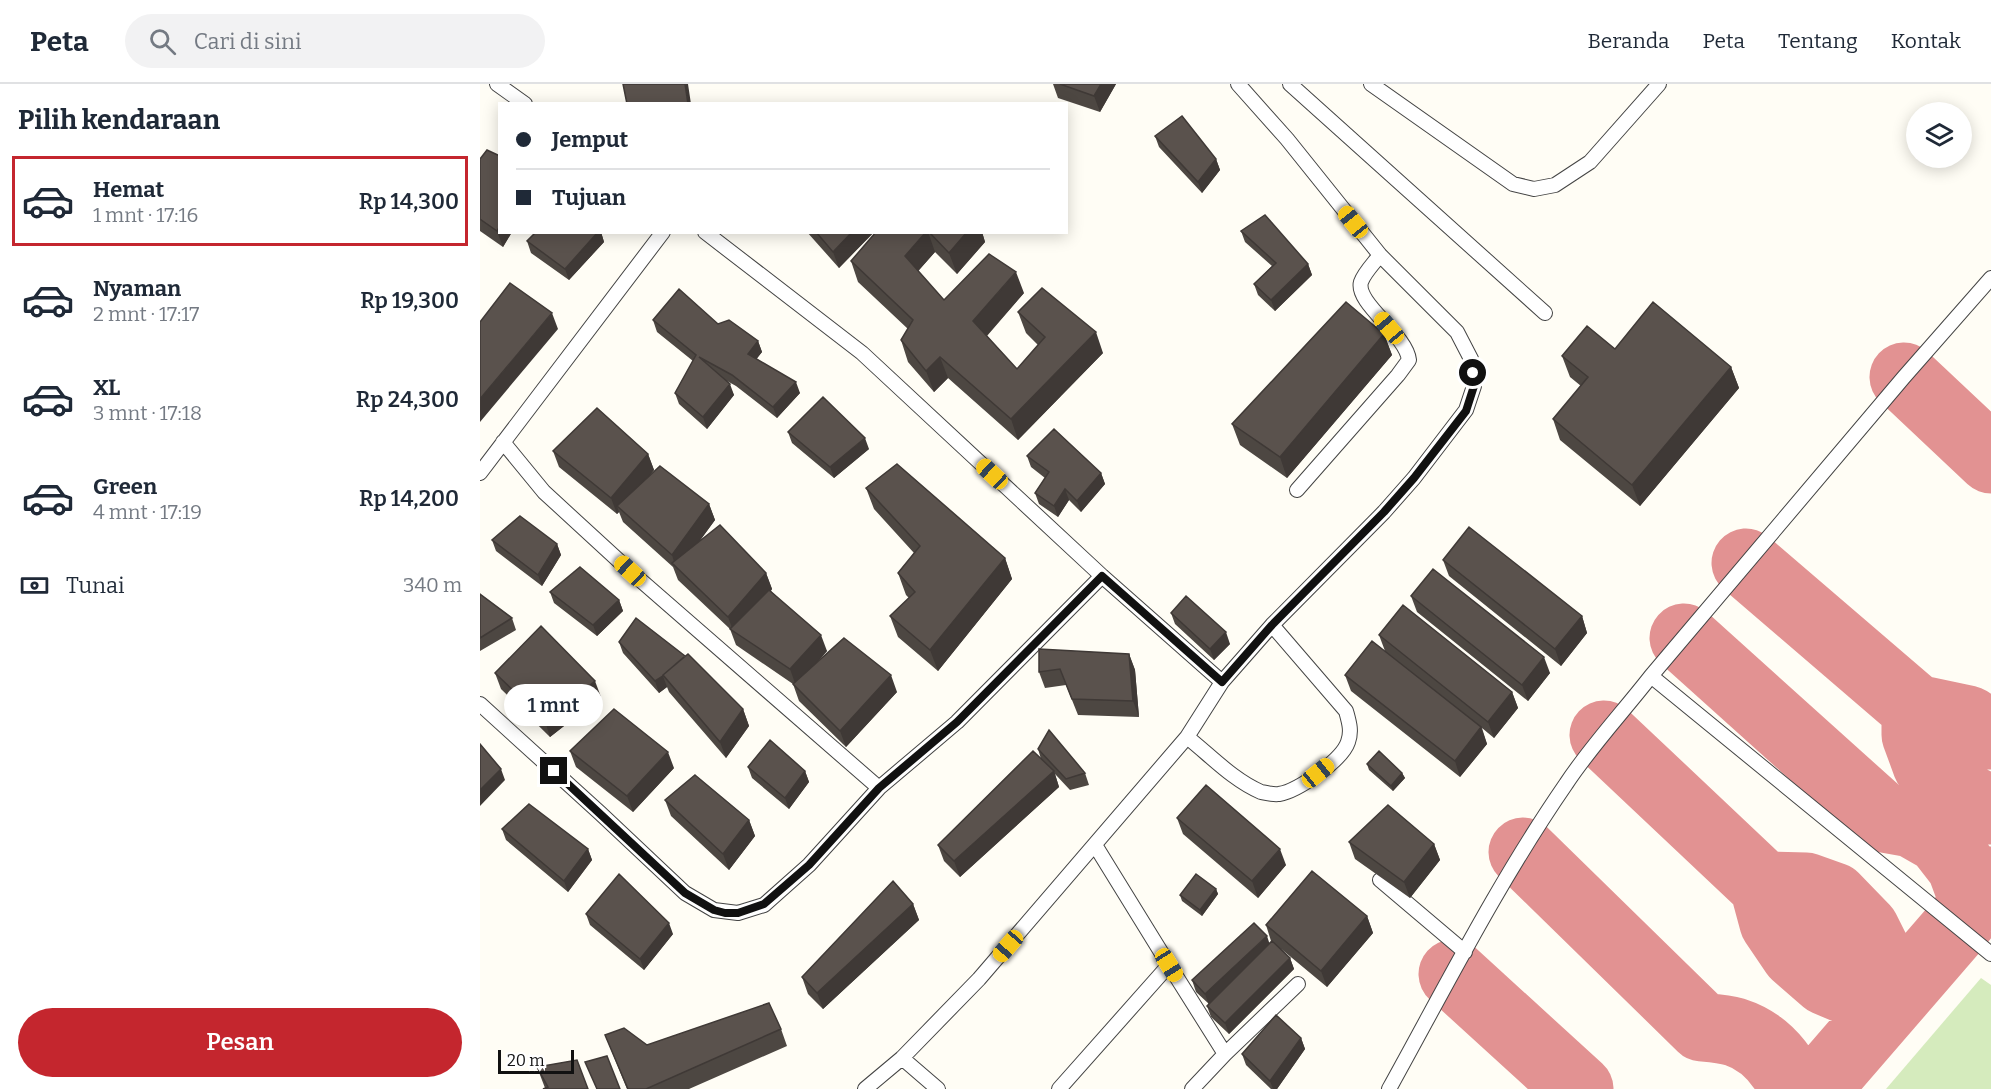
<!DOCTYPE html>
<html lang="id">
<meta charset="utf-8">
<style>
:root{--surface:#fff;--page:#f2f2f3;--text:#1f2937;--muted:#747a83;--line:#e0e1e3;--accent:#c4262e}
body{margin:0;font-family:Bitter,serif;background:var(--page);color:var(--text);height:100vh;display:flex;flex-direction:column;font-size:22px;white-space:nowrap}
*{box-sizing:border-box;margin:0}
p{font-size:20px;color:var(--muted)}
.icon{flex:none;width:33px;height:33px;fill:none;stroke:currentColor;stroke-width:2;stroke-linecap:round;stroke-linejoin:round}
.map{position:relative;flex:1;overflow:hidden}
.drawer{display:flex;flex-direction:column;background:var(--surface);width:480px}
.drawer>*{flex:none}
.banner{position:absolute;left:18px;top:18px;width:570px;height:132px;border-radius:0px;box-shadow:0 3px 15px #0003;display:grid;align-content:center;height:132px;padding:0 18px;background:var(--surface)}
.controls{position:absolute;left:1426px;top:18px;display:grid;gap:12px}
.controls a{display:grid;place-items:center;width:66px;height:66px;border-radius:50%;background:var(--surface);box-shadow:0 3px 15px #0003;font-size:30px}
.scale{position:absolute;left:18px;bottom:15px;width:76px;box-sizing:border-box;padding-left:6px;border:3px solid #111;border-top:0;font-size:16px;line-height:21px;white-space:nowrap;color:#111;-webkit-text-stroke:4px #fff;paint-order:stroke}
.end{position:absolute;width:27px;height:27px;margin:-14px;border:8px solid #111;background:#fff;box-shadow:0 0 0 3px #fff}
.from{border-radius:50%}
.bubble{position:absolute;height:42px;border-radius:21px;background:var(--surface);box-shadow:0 3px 15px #0003;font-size:20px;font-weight:600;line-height:42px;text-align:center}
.car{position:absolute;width:18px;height:36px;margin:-18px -9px;border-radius:8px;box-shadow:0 0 4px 2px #0007;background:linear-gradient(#f5c518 24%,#345 0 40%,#f5c518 0 76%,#345 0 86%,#f5c518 0)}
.banner b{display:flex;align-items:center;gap:21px;height:57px;font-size:22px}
.banner b+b{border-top:2px solid var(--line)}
.banner i{width:15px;height:15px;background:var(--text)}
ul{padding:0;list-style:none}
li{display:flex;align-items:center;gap:18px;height:90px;margin:0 12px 9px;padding:0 6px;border:3px solid transparent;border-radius:0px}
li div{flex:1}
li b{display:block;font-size:22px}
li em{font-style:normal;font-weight:600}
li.on{border-color:var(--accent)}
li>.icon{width:54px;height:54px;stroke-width:1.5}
h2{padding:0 18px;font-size:27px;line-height:72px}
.pay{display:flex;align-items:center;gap:15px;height:66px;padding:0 18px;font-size:22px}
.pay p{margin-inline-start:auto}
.button{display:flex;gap:12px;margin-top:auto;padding:12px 18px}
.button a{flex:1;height:69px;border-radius:36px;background:var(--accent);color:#fff;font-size:24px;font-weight:600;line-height:69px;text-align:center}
header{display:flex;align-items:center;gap:36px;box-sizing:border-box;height:84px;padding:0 30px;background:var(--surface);border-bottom:2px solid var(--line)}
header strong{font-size:28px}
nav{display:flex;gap:33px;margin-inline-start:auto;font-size:21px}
.search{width:420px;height:54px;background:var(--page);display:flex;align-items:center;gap:15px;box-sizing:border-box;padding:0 21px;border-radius:33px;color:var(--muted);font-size:22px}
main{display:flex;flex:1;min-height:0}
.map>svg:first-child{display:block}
</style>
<header>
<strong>Peta</strong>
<div class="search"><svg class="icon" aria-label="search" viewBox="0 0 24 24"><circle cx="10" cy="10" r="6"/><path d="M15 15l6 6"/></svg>Cari di sini</div>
<nav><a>Beranda</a><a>Peta</a><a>Tentang</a><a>Kontak</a></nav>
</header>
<main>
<section class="drawer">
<h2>Pilih kendaraan</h2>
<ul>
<li class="on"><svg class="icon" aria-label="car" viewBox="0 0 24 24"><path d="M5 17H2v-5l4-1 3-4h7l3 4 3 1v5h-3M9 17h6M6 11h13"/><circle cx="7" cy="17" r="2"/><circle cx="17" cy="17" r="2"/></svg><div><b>Hemat</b><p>1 mnt · 17:16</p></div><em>Rp 14,300</em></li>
<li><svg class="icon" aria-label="car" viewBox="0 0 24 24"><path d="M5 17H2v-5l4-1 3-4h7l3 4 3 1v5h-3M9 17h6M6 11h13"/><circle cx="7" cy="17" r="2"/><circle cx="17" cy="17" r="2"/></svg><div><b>Nyaman</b><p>2 mnt · 17:17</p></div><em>Rp 19,300</em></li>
<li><svg class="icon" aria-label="car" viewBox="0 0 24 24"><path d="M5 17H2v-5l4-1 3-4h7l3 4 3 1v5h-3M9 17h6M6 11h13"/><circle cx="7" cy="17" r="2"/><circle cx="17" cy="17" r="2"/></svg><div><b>XL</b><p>3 mnt · 17:18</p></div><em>Rp 24,300</em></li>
<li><svg class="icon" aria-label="car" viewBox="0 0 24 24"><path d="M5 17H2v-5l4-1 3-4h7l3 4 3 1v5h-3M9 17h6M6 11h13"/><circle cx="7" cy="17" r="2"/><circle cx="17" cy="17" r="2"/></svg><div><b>Green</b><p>4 mnt · 17:19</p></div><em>Rp 14,200</em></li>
</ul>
<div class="pay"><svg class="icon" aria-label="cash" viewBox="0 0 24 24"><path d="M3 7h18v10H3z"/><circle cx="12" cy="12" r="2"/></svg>Tunai<p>340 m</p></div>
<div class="button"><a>Pesan</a></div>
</section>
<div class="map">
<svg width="1511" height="1005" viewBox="0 0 1511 1005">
<rect width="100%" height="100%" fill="#fffdf5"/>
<path fill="#d5ebbd" d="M 1501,894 L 1511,901 L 1511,1005 L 1406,1005 Z"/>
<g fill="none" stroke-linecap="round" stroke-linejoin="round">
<path stroke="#e29292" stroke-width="69" d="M 1424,293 L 1511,375
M 1266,479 L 1436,625 L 1488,636 L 1511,651
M 1204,554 L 1404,734 L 1432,739 L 1460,755 L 1481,782 L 1494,817
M 1436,625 L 1436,651 L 1447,681 L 1469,705 L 1511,726
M 1124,651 L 1284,802 L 1326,803 L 1354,813 L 1385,845 L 1400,875 L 1411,918 L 1377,910 L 1346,897 L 1315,870 L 1294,839 L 1284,802
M 1043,768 L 1222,943 C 1232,944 1244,945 1255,948 C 1283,957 1302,979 1314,1005
M 973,890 L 1099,1005
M 1336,1005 L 1477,842 L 1511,797"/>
<defs>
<path id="service" d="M 17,0 L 45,20
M 810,0 L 1065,229
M 891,0 L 1033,100 L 1054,105 L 1075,101 L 1110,78 L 1179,0
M 225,148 L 382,269 L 622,492 L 742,598
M 1511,194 L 1424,293 L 1171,592 L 1511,870
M 23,358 L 64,408 L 150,487 L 399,704
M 0,389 L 183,148
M 817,406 L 918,291 L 929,276 C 926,250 875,219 881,198 C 884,189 894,179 900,171
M 0,620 L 120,729 L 205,809 L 234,826 L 258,829 L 284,821 L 329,781 L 399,704 L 477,638 L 622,492
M 707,653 C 731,672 753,696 781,708 C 786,709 794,711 799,710 C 818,707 862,676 868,658 C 872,647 869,638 866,627 L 792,541
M 900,796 L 985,868
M 689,881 L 745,970 L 712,1005
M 745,970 L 818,900
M 422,974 L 458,1005
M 385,1005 L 422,974 L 499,895 L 707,653 L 742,598 L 792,541 L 904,428 L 934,394 L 986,326 L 994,302 L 991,275 L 977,248 L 900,171 L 807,55 L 758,0
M 579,1005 L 689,881 L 615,761
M 909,1005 C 966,902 1019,797 1086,700 C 1111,662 1143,628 1171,592"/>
</defs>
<use href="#service" stroke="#444" stroke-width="16"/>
<use href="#service" stroke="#fff" stroke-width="14"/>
</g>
<path fill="#4d4742" d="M 573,0 L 636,0 L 620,28 L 578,14 Z
M 675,52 L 736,75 L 740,86 L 722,109 L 679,63 Z
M 0,75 L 20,148 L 32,148 L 23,163 L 0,147 Z
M 761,147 L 828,180 L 832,191 L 795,227 L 778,211 L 774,200 L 792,182 L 765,158 Z
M 56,148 L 121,148 L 124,158 L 89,196 L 51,169 L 47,157 Z
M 327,148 L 394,148 L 359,184 Z
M 396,148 L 502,148 L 505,158 L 477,190 L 455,168 L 438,187 L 464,216 L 544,209 L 507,252 L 537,285 L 558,261 L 546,249 L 538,228 L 623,269 L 538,356 L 468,294 L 454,308 L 428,278 L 421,256 L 428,245 L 378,198 L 371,177 Z
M 173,236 L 238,240 L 278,257 L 282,268 L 276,275 L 320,309 L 297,334 L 256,302 L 247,297 L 254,311 L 227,345 L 199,320 L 195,309 L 213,277 L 177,248 Z
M 904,250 L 912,271 L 807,394 L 760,361 L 752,340 Z
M 1135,265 L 1251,283 L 1259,304 L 1160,422 L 1080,356 L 1073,335 L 1101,302 L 1090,293 L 1082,272 Z
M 308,348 L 389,365 L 354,394 L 312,359 Z
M 73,367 L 168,370 L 174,386 L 170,391 L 229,420 L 235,436 L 219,458 L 286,489 L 292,505 L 291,507 L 347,567 L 336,580 L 417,608 L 366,663 L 319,617 L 313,600 L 256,561 L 250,545 L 198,496 L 193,483 L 143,438 L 139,428 L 137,430 L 79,383 Z
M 547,372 L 621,389 L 625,400 L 601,428 L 589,416 L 578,433 L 559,420 L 555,409 L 565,394 L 551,383 Z
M 386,404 L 525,474 L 532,495 L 458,587 L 418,553 L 410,532 L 429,514 L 426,511 L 418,489 L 434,469 L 394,425 Z
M 12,456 L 77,460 L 81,471 L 62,502 L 16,467 Z
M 963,476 L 1102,532 L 1107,549 L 1081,582 L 969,492 Z
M 70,508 L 139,516 L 143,527 L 117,552 L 74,519 Z
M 0,510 L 32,534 L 36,546 L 0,567 Z
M 931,512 L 1070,589 L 1048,617 L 937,528 Z
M 691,529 L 750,560 L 734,576 L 695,540 Z
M 899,551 L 1032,608 L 1038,624 L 1014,654 L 1002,644 L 1007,660 L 980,693 L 871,607 L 865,591 L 905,567 Z
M 139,558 L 263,625 L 269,642 L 246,674 L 189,608 L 187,603 L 179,609 L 143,569 Z
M 649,570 L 655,586 L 659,633 L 598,631 L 586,601 L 565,604 L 559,588 Z
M 15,589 L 121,613 L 70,653 L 21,605 Z
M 558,665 L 605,689 L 609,701 L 590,706 L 575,690 L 579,703 L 480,793 L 464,777 L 458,761 L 561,675 Z
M 90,667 L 194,684 L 153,728 L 96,683 Z
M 887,680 L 922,689 L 925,694 L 913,707 L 889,686 Z
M 268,683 L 325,687 L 329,698 L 309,725 L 272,694 Z
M 185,716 L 269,736 L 275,752 L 249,786 L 191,732 Z
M 697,734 L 806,781 L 778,814 L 703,750 Z
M 22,745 L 108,765 L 112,776 L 88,808 L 26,756 Z
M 869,758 L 954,760 L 960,776 L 930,814 L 875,775 Z
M 736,805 L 738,810 L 722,832 L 702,817 L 700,811 Z
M 433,820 L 439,836 L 343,925 L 328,910 L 322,893 Z
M 106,830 L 193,850 L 164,886 L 110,841 Z
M 887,832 L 893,849 L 847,903 L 800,864 L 810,874 L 814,885 L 749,950 L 731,933 L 727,922 L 729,920 L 716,908 L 712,896 L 789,859 L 791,857 L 786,841 Z
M 301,945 L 307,962 L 209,1005 L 147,1005 L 125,951 L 167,961 Z
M 821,954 L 825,965 L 797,1005 L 791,1005 L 766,981 L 762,970 Z
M 57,983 L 108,1005 L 65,1004 Z"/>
<path fill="#3f3936" d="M 205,0 L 208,0 L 211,20 L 208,20 Z
M 621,0 L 636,0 L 620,28 L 614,12 Z
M 736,75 L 740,86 L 722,109 L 718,98 Z
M 20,142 L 20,148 L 32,148 L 23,163 L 17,147 Z
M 118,148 L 121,148 L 124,158 L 89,196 L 85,185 Z
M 372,148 L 394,148 L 359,184 L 353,168 Z
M 446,148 L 448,148 L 455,168 L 433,193 L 425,172 Z
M 487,148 L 502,148 L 505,158 L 477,190 L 469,169 Z
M 828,180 L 832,191 L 795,227 L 791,216 Z
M 536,188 L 544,209 L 501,258 L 493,237 Z
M 72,229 L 78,245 L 0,338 L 0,315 Z
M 616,248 L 623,269 L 538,356 L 531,335 Z
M 904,250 L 912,271 L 807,394 L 800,373 Z
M 278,257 L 282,268 L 272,281 L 268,270 Z
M 460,273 L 468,294 L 454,308 L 446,287 Z
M 1251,283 L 1259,304 L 1160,422 L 1152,401 Z
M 316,298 L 320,309 L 297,334 L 293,323 Z
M 250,300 L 254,311 L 227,345 L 223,333 Z
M 385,354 L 389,365 L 354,394 L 350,383 Z
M 168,370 L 174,386 L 141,426 L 137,422 L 139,428 L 137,430 L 131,414 Z
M 621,389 L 625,400 L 601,428 L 597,417 Z
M 585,405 L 589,416 L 578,433 L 574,422 Z
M 229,420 L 235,436 L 198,486 L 196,484 L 192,471 Z
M 77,460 L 81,471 L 62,502 L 58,491 Z
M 525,474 L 532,495 L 458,587 L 450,566 Z
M 286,489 L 292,505 L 254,549 L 248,533 Z
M 139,516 L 143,527 L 117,552 L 113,541 Z
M 1102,532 L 1107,549 L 1081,582 L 1075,565 Z
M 746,548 L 750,560 L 734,576 L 730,565 Z
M 341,551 L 347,567 L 316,602 L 310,585 Z
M 649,570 L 655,586 L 659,633 L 653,617 Z
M 1064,573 L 1070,589 L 1048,617 L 1042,601 Z
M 411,591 L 417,608 L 366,663 L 360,647 Z
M 183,592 L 187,603 L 179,609 L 175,597 Z
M 115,597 L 121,613 L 70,653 L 65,637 Z
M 1032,608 L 1038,624 L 1014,654 L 1008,638 Z
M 263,625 L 269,642 L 246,674 L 240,658 Z
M 1001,643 L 1007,660 L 980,693 L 975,677 Z
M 188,668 L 194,684 L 153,728 L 147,712 Z
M 21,685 L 25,696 L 0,722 L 0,706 Z
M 325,687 L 329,698 L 309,725 L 305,714 Z
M 574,687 L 579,703 L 480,793 L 474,777 Z
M 922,689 L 925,694 L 913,707 L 911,702 Z
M 269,736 L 275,752 L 249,786 L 243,770 Z
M 954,760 L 960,776 L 930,814 L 924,798 Z
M 108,765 L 112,776 L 88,808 L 84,797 Z
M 800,765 L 806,781 L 778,814 L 772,797 Z
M 736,805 L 738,810 L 722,832 L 720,826 Z
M 433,820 L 439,836 L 343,925 L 337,909 Z
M 887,832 L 893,849 L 847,903 L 841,887 Z
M 189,839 L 193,850 L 164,886 L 160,875 Z
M 787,852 L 791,864 L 729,921 L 725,910 Z
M 810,874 L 814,885 L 749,950 L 745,939 Z
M 821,954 L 825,965 L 797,1005 L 793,1005 L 790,997 Z"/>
<path fill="#5a524d" stroke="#3f3936" stroke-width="1.5" d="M 143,0 L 205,0 L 208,20 L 147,20 Z
M 580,0 L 621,0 L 614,12 Z
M 702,32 L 736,75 L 718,98 L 675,52 Z
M 7,66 L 20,72 L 20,142 L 17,147 L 0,135 L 0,75 Z
M 785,131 L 828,180 L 791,216 L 774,200 L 796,179 L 761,147 Z
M 56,148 L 118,148 L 85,185 L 47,157 Z
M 336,148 L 372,148 L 353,168 Z
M 396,148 L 446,148 L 425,172 L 464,216 L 509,170 L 536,188 L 493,237 L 537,285 L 565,253 L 538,228 L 562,204 L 616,248 L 531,335 L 460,273 L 446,287 L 421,256 L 433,236 L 371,177 Z
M 449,148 L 487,148 L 469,169 Z
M 30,199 L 72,229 L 0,315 L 0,238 Z
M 199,205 L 238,240 L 249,236 L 278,257 L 268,270 L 316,298 L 293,323 L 252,291 L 219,273 L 250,300 L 223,333 L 195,309 L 216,271 L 173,236 Z
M 866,218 L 904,250 L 800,373 L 752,340 Z
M 1173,218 L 1251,283 L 1152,401 L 1073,335 L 1108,293 L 1082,272 L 1107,242 L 1135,265 Z
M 343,313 L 385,354 L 350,383 L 308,348 Z
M 117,324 L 168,370 L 131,414 L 73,367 Z
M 574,345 L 621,389 L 597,417 L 585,405 L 574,422 L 555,409 L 569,388 L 547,372 Z
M 417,380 L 525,474 L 450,566 L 410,532 L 435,508 L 418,489 L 440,462 L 386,404 Z
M 180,382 L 229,420 L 192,471 L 137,422 Z
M 40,432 L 77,460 L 58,491 L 12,456 Z
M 240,441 L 286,489 L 248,533 L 192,479 Z
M 989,443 L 1102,532 L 1075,565 L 963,476 Z
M 100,483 L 139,516 L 113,541 L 70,508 Z
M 953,485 L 1064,573 L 1042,601 L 931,512 Z
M 289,506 L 341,551 L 310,585 L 250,545 Z
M 0,510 L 32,534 L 0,554 Z
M 706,512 L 746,548 L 730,565 L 691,529 Z
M 923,521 L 1032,608 L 1008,638 L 899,551 Z
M 156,534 L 205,572 L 183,591 L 183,592 L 175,597 L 139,558 Z
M 61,542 L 115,597 L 65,637 L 15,589 Z
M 364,554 L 411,591 L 360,647 L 313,600 Z
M 892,557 L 1001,643 L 975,677 L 865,591 Z
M 559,565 L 649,570 L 653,617 L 592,615 L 580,585 L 559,588 Z
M 208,570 L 263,625 L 240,658 L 183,591 Z
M 134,625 L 188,668 L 147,712 L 90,667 Z
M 569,646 L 605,689 L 586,695 L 558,665 Z
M 290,656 L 325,687 L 305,714 L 268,683 Z
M 0,660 L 21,685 L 0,706 Z
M 553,667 L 574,687 L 474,777 L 458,761 Z
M 899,667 L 922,689 L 911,702 L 887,680 Z
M 215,691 L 269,736 L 243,770 L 185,716 Z
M 726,701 L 800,765 L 772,797 L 697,734 Z
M 49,720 L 108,765 L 84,797 L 22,745 Z
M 908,721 L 954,760 L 924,798 L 869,758 Z
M 832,787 L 887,832 L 841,887 L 786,841 Z
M 139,790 L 189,839 L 160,875 L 106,830 Z
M 716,790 L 736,805 L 720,826 L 700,811 Z
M 413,797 L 433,820 L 337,909 L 322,893 Z
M 774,839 L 787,852 L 725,910 L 712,896 Z
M 792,857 L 810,874 L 745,939 L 727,922 Z
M 289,919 L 301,945 L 166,1005 L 148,1005 L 125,951 L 144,944 L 167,961 Z
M 796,931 L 821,954 L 790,997 L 762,970 Z
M 127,972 L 140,1005 L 117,1005 L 105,978 Z
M 97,976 L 108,1005 L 63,1005 L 68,1003 L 57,983 Z"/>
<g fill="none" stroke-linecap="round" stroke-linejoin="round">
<path stroke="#111" stroke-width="8" d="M 74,687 L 205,809 L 234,826 L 245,829 L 258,829 L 284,820 L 329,781 L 399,704 L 477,638 L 622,492 L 742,598 L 792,541 L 904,428 L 934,394 L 986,327 L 994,302 L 993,289"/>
</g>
</svg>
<div class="controls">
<a><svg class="icon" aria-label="layers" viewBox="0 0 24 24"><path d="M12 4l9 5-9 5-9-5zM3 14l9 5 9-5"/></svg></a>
</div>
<div class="scale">20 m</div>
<i class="end from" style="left:993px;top:289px"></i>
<i class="end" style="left:74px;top:687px"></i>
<div class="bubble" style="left:24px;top:600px;width:99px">1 mnt</div>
<i class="car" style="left:873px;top:138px;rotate:321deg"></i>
<i class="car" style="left:909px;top:244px;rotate:320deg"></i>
<i class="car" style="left:512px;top:390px;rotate:313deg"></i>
<i class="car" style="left:150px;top:487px;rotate:313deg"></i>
<i class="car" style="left:838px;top:689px;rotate:51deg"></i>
<i class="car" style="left:528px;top:862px;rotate:221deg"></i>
<i class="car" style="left:689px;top:881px;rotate:148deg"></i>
<div class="banner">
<b><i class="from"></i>Jemput</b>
<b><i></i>Tujuan</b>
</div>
</div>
</main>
